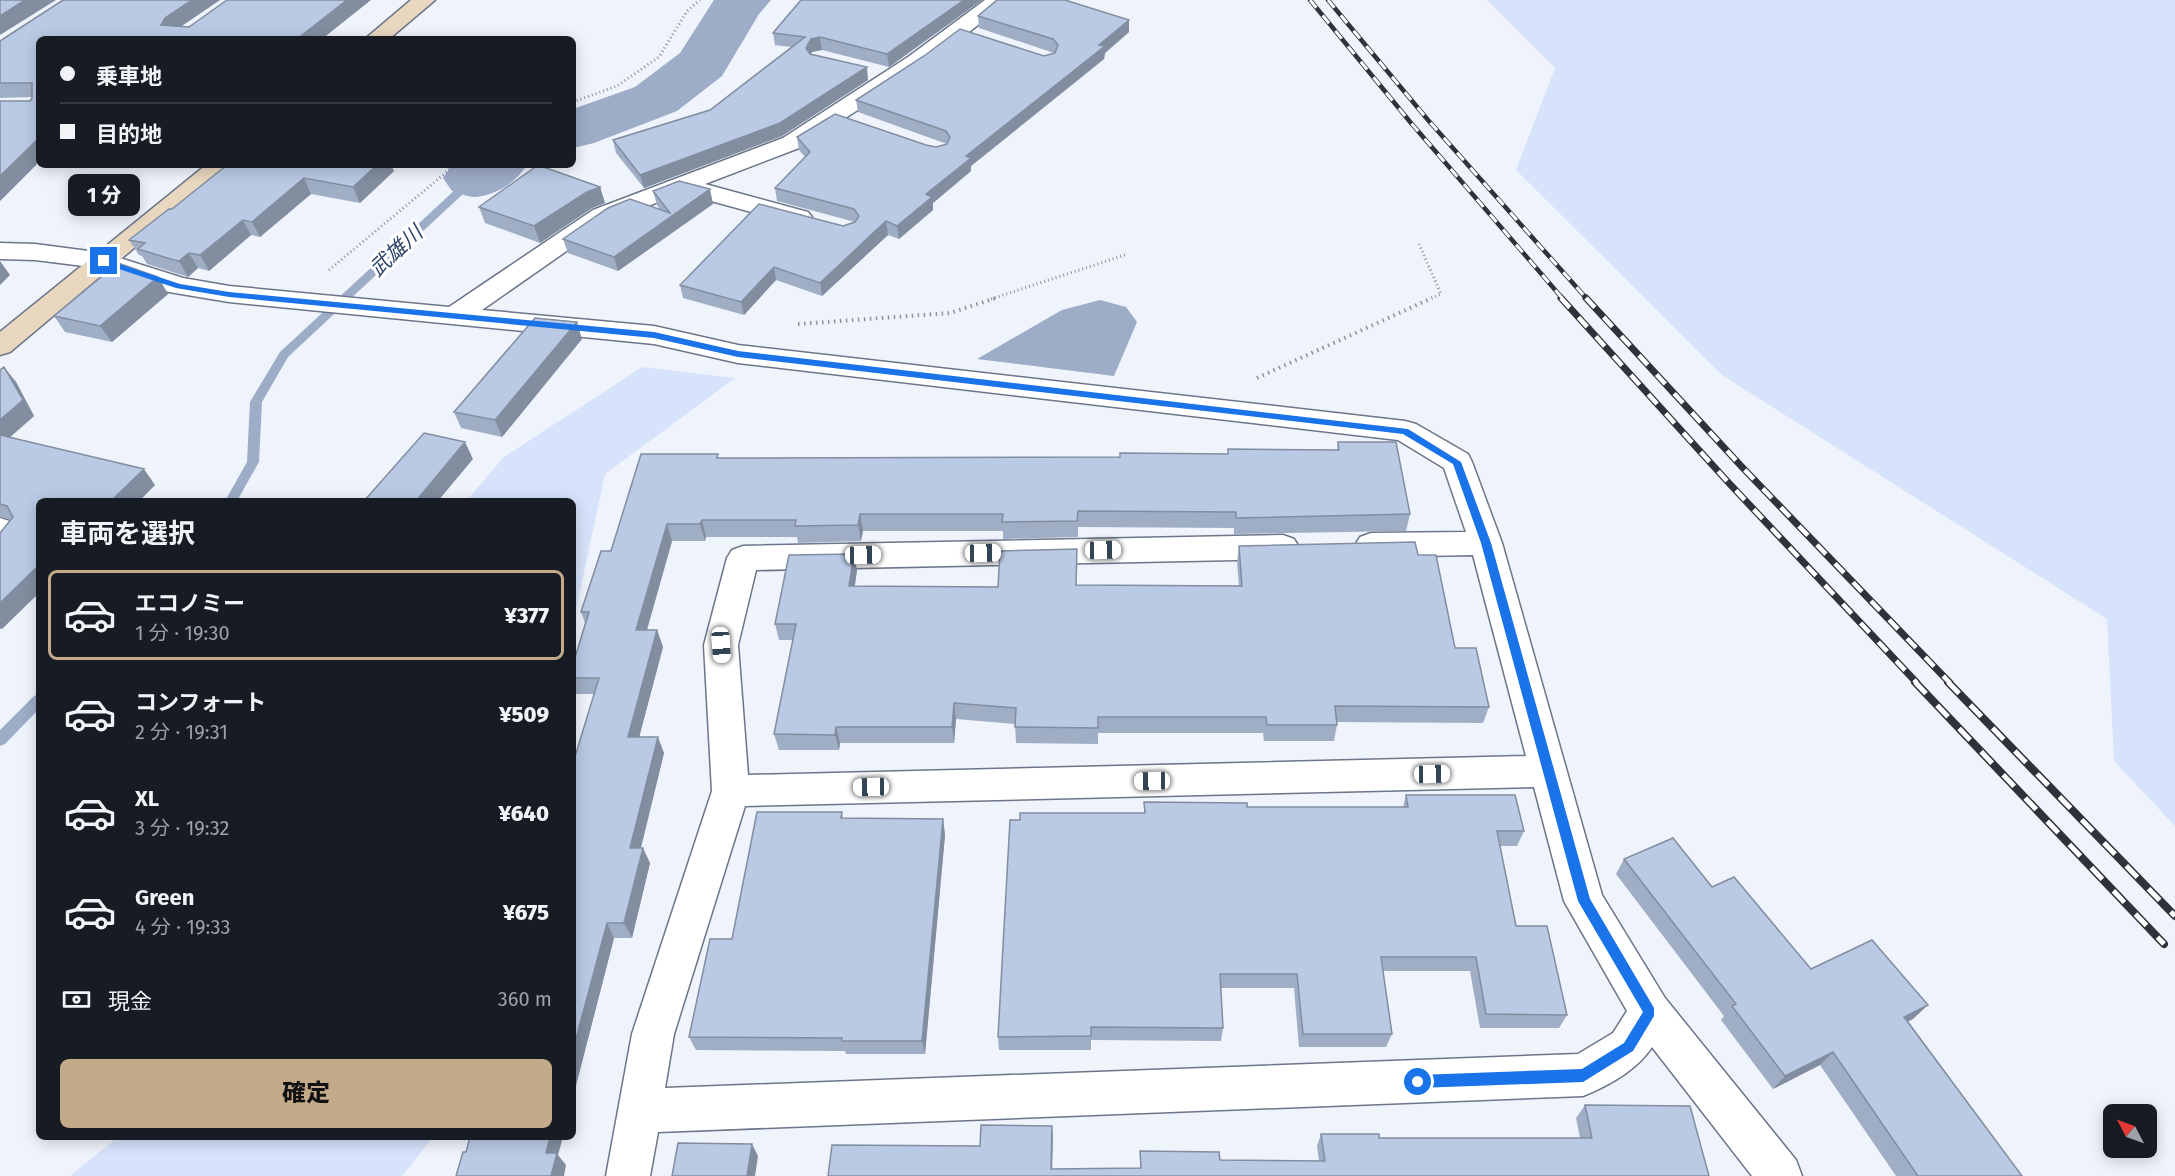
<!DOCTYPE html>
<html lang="ja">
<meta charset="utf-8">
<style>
:root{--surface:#171b24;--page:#242831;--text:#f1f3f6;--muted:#9ea1a6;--line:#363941;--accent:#c3ab89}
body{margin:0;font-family:"Fira Sans","Noto Sans JP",sans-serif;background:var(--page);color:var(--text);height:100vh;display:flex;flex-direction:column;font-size:22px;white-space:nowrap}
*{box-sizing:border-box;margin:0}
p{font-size:20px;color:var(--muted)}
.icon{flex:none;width:33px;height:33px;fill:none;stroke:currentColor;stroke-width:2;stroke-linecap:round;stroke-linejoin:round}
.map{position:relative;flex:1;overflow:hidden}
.sheet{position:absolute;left:36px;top:498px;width:540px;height:642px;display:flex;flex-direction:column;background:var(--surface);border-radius:9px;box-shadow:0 3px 15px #0003}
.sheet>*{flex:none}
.banner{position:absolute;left:36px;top:36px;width:540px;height:132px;border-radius:9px;box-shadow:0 3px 15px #0003;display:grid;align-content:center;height:132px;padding:0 24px;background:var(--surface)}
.needle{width:39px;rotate:311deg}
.fabs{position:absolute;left:2103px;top:1104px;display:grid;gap:12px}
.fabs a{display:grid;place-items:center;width:54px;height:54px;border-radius:9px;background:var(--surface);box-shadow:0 3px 15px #0003;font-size:30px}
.end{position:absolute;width:27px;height:27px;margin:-14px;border:8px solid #1a73e8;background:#fff;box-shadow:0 0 0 3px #fff}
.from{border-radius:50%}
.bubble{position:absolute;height:42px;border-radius:9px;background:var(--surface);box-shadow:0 3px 15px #0003;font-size:20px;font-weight:800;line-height:42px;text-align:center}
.car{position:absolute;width:18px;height:36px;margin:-18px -9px;border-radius:8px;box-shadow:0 0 4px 2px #0007;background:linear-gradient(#fff 24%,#345 0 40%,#fff 0 76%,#345 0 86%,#fff 0)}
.banner b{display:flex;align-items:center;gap:21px;height:57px;font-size:22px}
.banner b+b{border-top:2px solid var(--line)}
.banner i{width:15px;height:15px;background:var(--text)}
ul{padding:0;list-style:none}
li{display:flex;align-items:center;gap:18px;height:90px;margin:0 12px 9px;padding:0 12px;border:3px solid transparent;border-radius:9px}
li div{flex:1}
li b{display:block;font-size:22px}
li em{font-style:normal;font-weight:800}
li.selected{border-color:var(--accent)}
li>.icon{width:54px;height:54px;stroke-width:1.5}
h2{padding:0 24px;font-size:27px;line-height:72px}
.pay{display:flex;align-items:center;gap:15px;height:66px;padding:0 24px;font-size:22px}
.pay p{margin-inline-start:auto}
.primary-button{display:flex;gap:12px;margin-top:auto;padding:12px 24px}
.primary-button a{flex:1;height:69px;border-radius:9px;background:var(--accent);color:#111;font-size:24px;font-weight:800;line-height:69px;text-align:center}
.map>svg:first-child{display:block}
</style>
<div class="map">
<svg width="2175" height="1176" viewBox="0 0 2175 1176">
<rect width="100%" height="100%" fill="#eef3fc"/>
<path fill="#d6e3fb" d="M 1487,0 L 2175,0 L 2175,826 L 2114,761 L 2107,619 L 1722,375 L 1516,170 L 1555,68 Z
M 642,367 L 735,378 L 605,474 L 573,623 L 573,501 L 466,501 L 504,457 Z
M 118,1137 L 433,1137 L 402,1176 L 70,1176 Z"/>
<path fill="#9dacc7" d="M 1100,300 L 1126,307 L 1137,322 L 1114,376 L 977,359 L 1062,310 Z"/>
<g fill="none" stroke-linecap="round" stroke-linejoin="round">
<path fill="#9dacc7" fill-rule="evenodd" d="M 474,175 L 479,178 L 478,180 L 288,357 L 262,402 L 259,462 L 237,501 L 225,501 L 247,462 L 250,402 L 280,352 L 470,176 Z
M 39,694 L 39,709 L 5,744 L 0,746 L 0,730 L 34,696 Z"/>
<path fill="#9dacc7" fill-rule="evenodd" d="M 714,0 L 771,0 L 759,14 L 722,76 L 677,111 L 594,143 L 573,148 L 573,109 L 635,87 L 680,53 Z
M 452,165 L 527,165 C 516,182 497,195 475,197 C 468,197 459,193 452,191 L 443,178 Z"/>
<defs>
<path id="street" d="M 985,0 L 1010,0 L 924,67 L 799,148 L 705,184 L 808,212 L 812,217 L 808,222 L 799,225 L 682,193 L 611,220 L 482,310 L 654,326 L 738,345 L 1405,421 L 1416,424 L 1468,454 L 1472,462 L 1502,543 L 1602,895 L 1665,998 L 1796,1160 L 1802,1176 L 1752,1176 L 1652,1047 C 1637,1070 1608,1086 1583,1096 L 658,1132 L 650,1176 L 606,1176 L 632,1034 L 712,791 L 704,645 L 727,558 L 732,550 L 743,546 L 1283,535 L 1294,539 L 1299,547 L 1294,555 L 1283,559 L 756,570 L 738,645 L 748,775 L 1526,756 L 1473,555 L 1371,557 L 1360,553 L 1355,545 L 1360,537 L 1371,533 L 1466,532 L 1444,468 L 1398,440 L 738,363 L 654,344 L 229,302 L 169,292 L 100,268 L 35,260 L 0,259 L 0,243 L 35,244 L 104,253 L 183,278 L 229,286 L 449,307 L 593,210 L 783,138 L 908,57 ZM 1534,787 L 1564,901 L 1627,1011 L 1613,1033 L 1578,1054 L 665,1088 L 674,1034 L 745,806 Z
M 0,518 L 19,524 L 24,532 L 11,548 L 0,552 Z"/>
<path id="secondary" d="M 411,0 L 435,0 L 389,39 L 365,39 Z
M 206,165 L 233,165 L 10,352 L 0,355 L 0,332 Z"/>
</defs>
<use href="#street" stroke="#6b768a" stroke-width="3"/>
<use href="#secondary" stroke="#6b768a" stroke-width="3"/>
<path stroke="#8d929a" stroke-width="3" stroke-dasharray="1 3" stroke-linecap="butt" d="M 573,102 L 617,86 L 659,57 L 687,11 L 700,0
M 1419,244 L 1441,294 L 1429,299
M 329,270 L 455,165
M 991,299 L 1125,255"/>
<path stroke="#8d929a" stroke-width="4" stroke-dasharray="1.5 4.5" stroke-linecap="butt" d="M 798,324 L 950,313 L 996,298
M 1257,378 L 1432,298"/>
<use href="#street" fill="#fff" fill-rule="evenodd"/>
<use href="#secondary" fill="#ead7bf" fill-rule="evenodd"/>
<defs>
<path id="rail-far2" d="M 1310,0 L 1411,123 L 1563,299
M 1328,0 L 1428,120 L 1587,299"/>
<path id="rail-far1" d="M 1561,298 L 1727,481 L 1917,683
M 1586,298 L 1742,467 L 1950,683"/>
<path id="rail" d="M 1915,682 L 2164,944
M 1948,682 L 2175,916"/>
</defs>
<use href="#rail-far2" stroke="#2e333a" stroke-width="4.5"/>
<use href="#rail-far1" stroke="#2e333a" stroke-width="7"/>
<use href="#rail" stroke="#2e333a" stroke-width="8"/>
<use href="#rail-far2" stroke="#fff" stroke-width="3" stroke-dasharray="10" stroke-linecap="butt"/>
<use href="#rail-far1" stroke="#fff" stroke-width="4.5" stroke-dasharray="13" stroke-linecap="butt"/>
<use href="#rail" stroke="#fff" stroke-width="5" stroke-dasharray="16" stroke-linecap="butt"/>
</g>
<path fill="#a0aec5" d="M 63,0 L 220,0 L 181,26 L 322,39 L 39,39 L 39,162 L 0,201 L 30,101 L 32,98 L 32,97 L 0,98 L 0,41 Z
M 801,0 L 982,0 L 889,67 L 822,50 L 812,52 L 811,54 L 868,80 L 782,136 L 644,188 L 616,153 L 613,140 L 710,110 L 791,47 L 775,45 L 773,33 Z
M 978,16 L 1129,20 L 1129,32 L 1105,53 L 1104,59 L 971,166 L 971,171 L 933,203 L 933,210 L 899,239 L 888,235 L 822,296 L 776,280 L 744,315 L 683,298 L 680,285 L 855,222 L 777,201 L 775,188 L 805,157 L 799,150 L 797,137 L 926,145 L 936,147 L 947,144 L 858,112 L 856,100 L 1054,53 L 979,28 Z
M 227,165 L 394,171 L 360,203 L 311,194 L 260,237 L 251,235 L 209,271 L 198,268 L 188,277 L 147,264 L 142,256 L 139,255 L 129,240 L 172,209 Z
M 600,187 L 605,203 L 592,208 L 540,243 L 485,223 L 479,207 Z
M 653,191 L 713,204 L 618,271 L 568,253 L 563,239 L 660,210 L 657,205 Z
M 158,277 L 168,294 L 112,342 L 65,332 L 54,316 Z
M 582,339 L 502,437 L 461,428 L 454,412 Z
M 0,370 L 16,382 L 34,416 L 9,438 L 155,485 L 139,501 L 39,501 L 2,629 L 0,629 L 0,533 L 11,520 L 0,517 Z
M 1338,442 L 1410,514 L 1406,531 L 1234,534 L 1234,528 L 1078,527 L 1078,537 L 1003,539 L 1003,531 L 863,531 L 861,541 L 798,543 L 797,537 L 706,537 L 705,541 L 672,541 L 647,630 L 657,630 L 663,647 L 639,737 L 664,753 L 641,848 L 650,863 L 632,938 L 614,938 L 573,1097 L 573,763 L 594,694 L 576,694 L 573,687 L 573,664 L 585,623 L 581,612 L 611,551 L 719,458 L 1120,457 L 1228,454 L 1228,449 L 1337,450 Z
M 1239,546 L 1418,555 L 1455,648 L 1489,707 L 1483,723 L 1337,722 L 1337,725 L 1334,741 L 1264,741 L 1263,733 L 1098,733 L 1098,744 L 1016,743 L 1015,724 L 956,719 L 954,743 L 840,743 L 839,750 L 779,750 L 774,734 L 793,640 L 779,640 L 775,624 L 857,570 L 855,586 L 998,587 L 1077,585 L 1239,586 L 1237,562 Z
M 1406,795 L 1524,831 L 1517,846 L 1500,846 L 1516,926 L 1567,1015 L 1559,1028 L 1480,1028 L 1470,971 L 1383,971 L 1392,1034 L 1386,1047 L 1299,1047 L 1294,988 L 1221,988 L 1223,1028 L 1221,1041 L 1091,1040 L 1091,1050 L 999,1050 L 998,1037 L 1020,820 L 1144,813 L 1144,802 L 1247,807 L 1403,807 Z
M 842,812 L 843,818 L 943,819 L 945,835 L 925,1054 L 846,1054 L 845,1051 L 696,1050 L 689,1037 L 732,939 Z
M 1624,859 L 1712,887 L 1811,969 L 1913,1019 L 1908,1021 L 2022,1176 L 1896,1176 L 1820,1065 L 1773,1089 L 1721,1020 L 1724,1016 L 1616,874 Z
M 1585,1105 L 1709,1176 L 828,1176 L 980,1146 L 1052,1126 L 1052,1169 L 1140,1168 L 1140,1151 L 1220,1160 L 1319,1161 L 1317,1146 L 1321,1134 L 1379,1138 L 1580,1138 L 1576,1118 Z"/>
<path fill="#828da0" d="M 25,0 L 56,0 L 0,35 L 0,16 Z
M 192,0 L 220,0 L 173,32 L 161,25 L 165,18 Z
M 347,0 L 371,0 L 322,39 L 297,39 Z
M 964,0 L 982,0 L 889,67 L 887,54 Z
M 1129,20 L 1129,32 L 1105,53 L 1104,59 L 971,166 L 971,171 L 933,203 L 933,210 L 899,239 L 897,226 L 926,194 L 966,156 Z
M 820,37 L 822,50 L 812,52 L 808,60 L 806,48 L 811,39 Z
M 867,67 L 868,80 L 782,136 L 644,188 L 640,175 Z
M 39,138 L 39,162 L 0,201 L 0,176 Z
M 377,165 L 391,165 L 394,171 L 360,203 L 353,187 Z
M 304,178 L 311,194 L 260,237 L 252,222 Z
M 600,187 L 605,203 L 592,208 L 540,243 L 534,226 L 587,192 Z
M 710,189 L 713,204 L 618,271 L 614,257 Z
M 243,220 L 251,235 L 209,271 L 200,255 Z
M 886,221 L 888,235 L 822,296 L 820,283 Z
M 189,253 L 198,268 L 188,277 L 179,261 Z
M 0,261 L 10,275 L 0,285 Z
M 774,267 L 776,280 L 744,315 L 741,302 Z
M 158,277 L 168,294 L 112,342 L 100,326 Z
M 577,322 L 582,339 L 502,437 L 495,420 Z
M 4,367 L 16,382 L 34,416 L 0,446 L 0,420 Z
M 465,442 L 473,459 L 438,501 L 416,501 Z
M 144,469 L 155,485 L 139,501 L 111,501 Z
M 860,514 L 863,531 L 861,541 L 858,525 Z
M 702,520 L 706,537 L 705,541 L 700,524 Z
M 667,524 L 672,541 L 642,647 L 636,630 Z
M 854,554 L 857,570 L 852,603 L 849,586 Z
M 39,565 L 39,593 L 2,629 L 0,627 L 0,603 Z
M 657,630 L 663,647 L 635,753 L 628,737 Z
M 954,703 L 956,719 L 954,743 L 952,727 Z
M 836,727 L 840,743 L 839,750 L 835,735 Z
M 658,737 L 664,753 L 637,863 L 630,848 Z
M 943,819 L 945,835 L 925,1054 L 922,1041 Z
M 643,848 L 650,863 L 632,938 L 624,923 Z
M 607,923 L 614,938 L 573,1097 L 573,1050 Z
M 1928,1005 L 1913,1019 L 1891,1030 L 1904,1017 Z
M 1833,1052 L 1820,1065 L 1773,1089 L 1785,1076 Z
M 1052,1126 L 1053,1138 L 1052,1176 L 1051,1169 Z
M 550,1137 L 563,1137 L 558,1155 L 566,1165 L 564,1176 L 551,1176 L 546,1153 Z
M 752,1144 L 758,1156 L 755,1176 L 747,1176 Z"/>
<path fill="#bacae5" stroke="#828da0" stroke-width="1.5" d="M 0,0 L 25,0 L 0,16 Z
M 63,0 L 192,0 L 165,18 L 161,25 L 189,27 L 227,0 L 347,0 L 297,39 L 39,39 L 39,138 L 0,176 L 0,101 L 30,101 L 32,98 L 32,83 L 0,83 L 0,41 Z
M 801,0 L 964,0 L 887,54 L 820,37 L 811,39 L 806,48 L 810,54 L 867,67 L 780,123 L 640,175 L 613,140 L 710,110 L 805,37 L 773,33 Z
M 997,0 L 1065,0 L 1129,20 L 1099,45 L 1105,46 L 966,156 L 971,158 L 926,194 L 932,197 L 897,226 L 886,221 L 820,283 L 774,267 L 741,302 L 680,285 L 759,204 L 843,226 L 855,222 L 859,216 L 854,209 L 775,188 L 810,152 L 797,137 L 835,114 L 926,145 L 936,147 L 947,144 L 950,137 L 946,131 L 856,100 L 924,56 L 960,29 L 1044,56 L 1055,53 L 1058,45 L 1053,39 L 978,16 Z
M 227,165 L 377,165 L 353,187 L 304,178 L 252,222 L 243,220 L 200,255 L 189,253 L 179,261 L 174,260 L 138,249 L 145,243 L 129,240 L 169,209 L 172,209 Z
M 538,165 L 600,187 L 587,192 L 534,226 L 479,207 Z
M 679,181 L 710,189 L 614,257 L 563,239 L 608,208 L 630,199 L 670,213 L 653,191 Z
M 118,263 L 158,277 L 100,326 L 54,316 Z
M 535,318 L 577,322 L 495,420 L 454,412 Z
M 4,367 L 23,400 L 0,420 L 0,370 Z
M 424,433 L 465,442 L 416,501 L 364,501 Z
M 0,435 L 144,469 L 111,501 L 39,501 L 39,565 L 0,603 L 0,533 L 13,517 L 7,506 L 0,504 Z
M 1338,442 L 1396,442 L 1410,514 L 1236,518 L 1236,512 L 1078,511 L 1077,521 L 1002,522 L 1003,514 L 860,514 L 858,525 L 795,526 L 796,520 L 702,520 L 700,524 L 667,524 L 636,630 L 657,630 L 628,737 L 658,737 L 630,848 L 643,848 L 624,923 L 607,923 L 573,1050 L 573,763 L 599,678 L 573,678 L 573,664 L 589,612 L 581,612 L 601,551 L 611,551 L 641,454 L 718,454 L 717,458 L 1120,457 L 1120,453 L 1228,454 L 1228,449 L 1339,450 Z
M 1415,542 L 1418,555 L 1436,555 L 1455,648 L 1476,648 L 1489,707 L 1335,706 L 1337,725 L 1267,725 L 1266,717 L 1098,717 L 1098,728 L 1015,727 L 1016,708 L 954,703 L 952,727 L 836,727 L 835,735 L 774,734 L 796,624 L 775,624 L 789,555 L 854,554 L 849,586 L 998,587 L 1000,551 L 1077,549 L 1076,585 L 1242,586 L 1239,546 Z
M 1406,795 L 1515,795 L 1524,831 L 1497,831 L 1516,926 L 1547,926 L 1567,1015 L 1486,1014 L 1476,957 L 1381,957 L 1392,1034 L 1303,1034 L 1297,974 L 1220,974 L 1223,1028 L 1091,1027 L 1091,1036 L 998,1037 L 1010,820 L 1020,820 L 1020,813 L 1145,813 L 1144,802 L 1247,803 L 1247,807 L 1408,807 Z
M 757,812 L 842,812 L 841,818 L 943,819 L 922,1041 L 842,1041 L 842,1038 L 689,1037 L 710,939 L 732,939 Z
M 1673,838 L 1712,887 L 1734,877 L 1811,969 L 1872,940 L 1928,1005 L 1904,1017 L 2022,1176 L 1918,1176 L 1833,1052 L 1785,1076 L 1732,1006 L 1736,1004 L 1624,859 Z
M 1585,1105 L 1690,1106 L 1709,1176 L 828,1176 L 832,1145 L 980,1146 L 981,1125 L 1052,1126 L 1051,1169 L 1141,1168 L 1140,1151 L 1219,1152 L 1220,1160 L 1325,1161 L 1321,1134 L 1379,1134 L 1379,1138 L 1592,1138 Z
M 470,1137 L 550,1137 L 546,1153 L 557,1153 L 551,1176 L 456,1176 L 463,1152 L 466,1152 Z
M 678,1143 L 752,1144 L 747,1176 L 672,1176 Z"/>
<path fill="#1a73e8" d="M 104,259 L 180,284 L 229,292 L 654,332 L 738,351 L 1408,429 L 1461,462 L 1491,543 L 1590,899 L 1654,1008 L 1654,1016 L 1633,1051 L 1583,1082 L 1418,1088 L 1414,1086 L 1412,1082 L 1414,1077 L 1418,1075 L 1582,1069 L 1624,1043 L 1643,1012 L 1578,901 L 1481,543 L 1453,464 L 1403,434 L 738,357 L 654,338 L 229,297 L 176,288 L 101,263 L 101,260 Z"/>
<g text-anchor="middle" stroke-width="6" stroke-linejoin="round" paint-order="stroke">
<g font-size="21" font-style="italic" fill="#30456c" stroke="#fff">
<text transform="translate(396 251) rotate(-43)" y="7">武雄川</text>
</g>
</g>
</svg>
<div class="fabs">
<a><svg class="needle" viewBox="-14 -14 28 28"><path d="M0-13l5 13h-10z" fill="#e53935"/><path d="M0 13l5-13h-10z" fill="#9ea1a6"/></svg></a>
</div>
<i class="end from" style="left:1418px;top:1082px"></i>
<i class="end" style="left:104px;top:261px"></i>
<div class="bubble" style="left:68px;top:174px;width:72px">1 分</div>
<i class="car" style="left:1103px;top:550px;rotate:89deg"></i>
<i class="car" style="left:983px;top:553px;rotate:89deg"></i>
<i class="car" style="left:863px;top:555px;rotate:89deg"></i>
<i class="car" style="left:721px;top:645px;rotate:176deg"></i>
<i class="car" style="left:1432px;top:774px;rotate:89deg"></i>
<i class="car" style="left:1152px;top:781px;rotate:269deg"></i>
<i class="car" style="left:871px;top:787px;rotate:269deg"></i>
<div class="banner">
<b><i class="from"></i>乗車地</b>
<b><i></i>目的地</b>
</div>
<section class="sheet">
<h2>車両を選択</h2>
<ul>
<li class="selected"><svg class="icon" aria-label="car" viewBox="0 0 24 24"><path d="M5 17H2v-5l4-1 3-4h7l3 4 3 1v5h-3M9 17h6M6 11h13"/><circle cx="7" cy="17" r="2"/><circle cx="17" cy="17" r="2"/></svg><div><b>エコノミー</b><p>1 分 · 19:30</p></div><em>¥377</em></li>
<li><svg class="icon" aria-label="car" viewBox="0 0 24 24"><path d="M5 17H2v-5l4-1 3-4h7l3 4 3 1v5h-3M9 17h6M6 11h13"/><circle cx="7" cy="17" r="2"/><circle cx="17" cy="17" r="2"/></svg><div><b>コンフォート</b><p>2 分 · 19:31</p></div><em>¥509</em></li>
<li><svg class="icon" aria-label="car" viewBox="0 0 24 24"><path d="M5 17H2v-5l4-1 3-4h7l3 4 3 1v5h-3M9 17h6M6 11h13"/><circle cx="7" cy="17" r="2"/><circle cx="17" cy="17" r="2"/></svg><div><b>XL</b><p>3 分 · 19:32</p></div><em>¥640</em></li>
<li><svg class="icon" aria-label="car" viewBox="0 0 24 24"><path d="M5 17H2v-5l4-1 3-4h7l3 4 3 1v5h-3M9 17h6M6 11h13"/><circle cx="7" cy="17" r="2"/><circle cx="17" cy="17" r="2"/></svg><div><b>Green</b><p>4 分 · 19:33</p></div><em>¥675</em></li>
</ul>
<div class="pay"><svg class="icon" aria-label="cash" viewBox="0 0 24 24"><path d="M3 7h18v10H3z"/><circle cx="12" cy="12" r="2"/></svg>現金<p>360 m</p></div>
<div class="primary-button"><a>確定</a></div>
</section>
</div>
